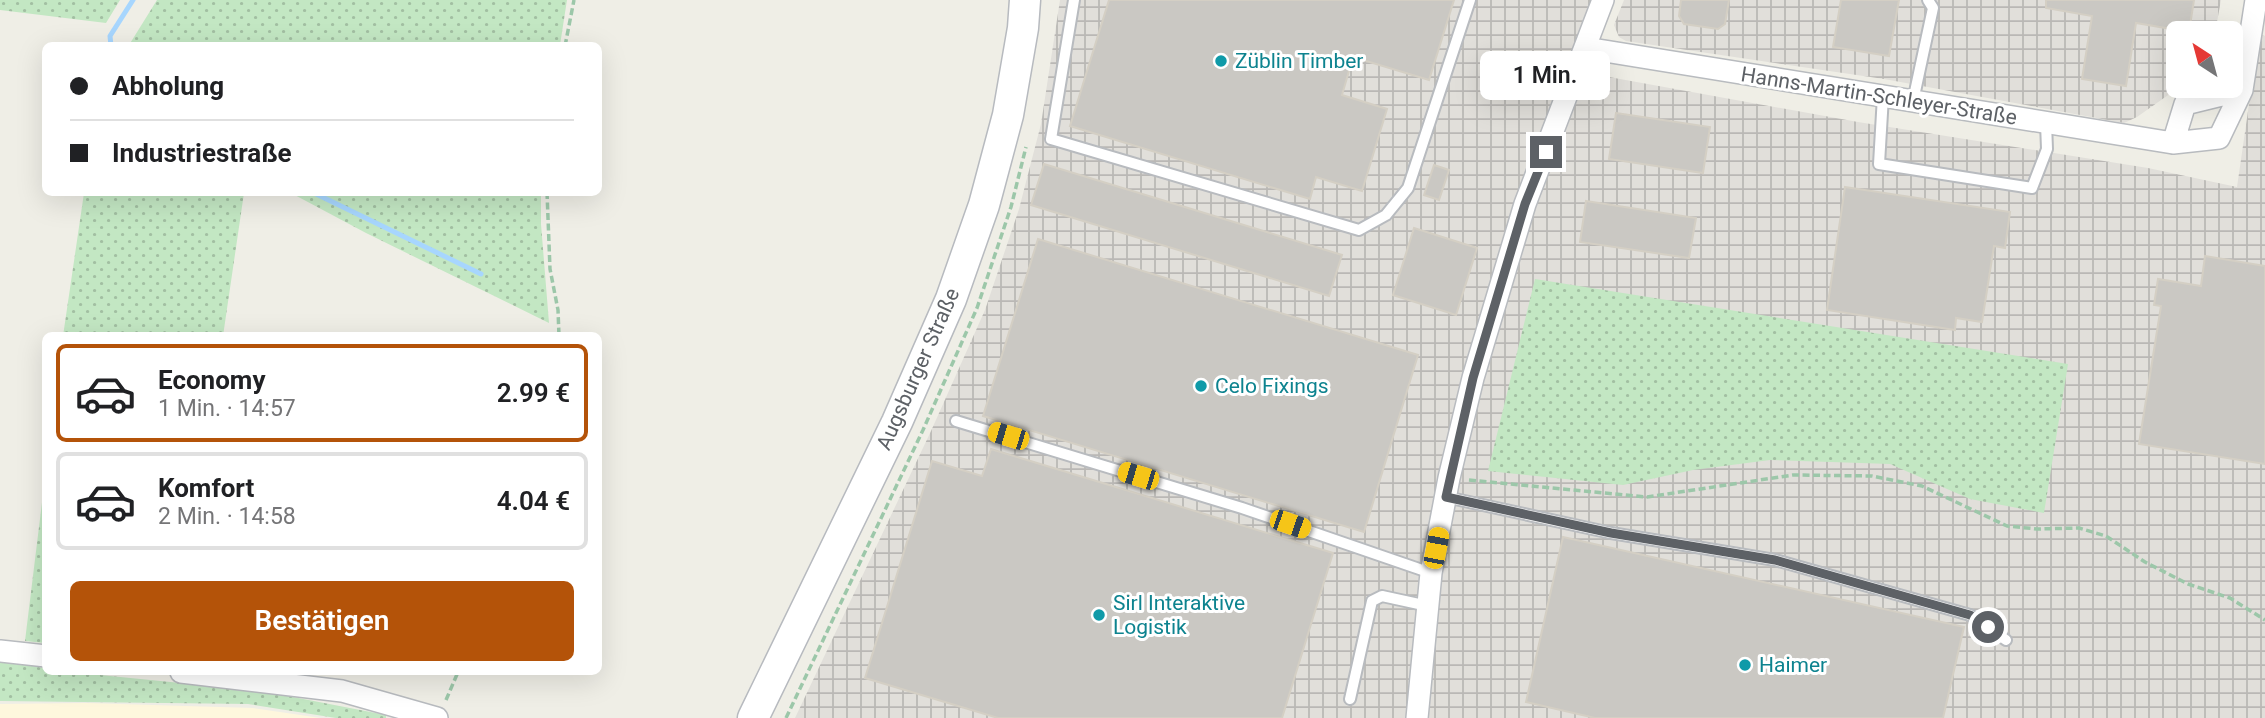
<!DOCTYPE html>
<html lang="de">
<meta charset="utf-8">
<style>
:root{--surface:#fff;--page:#f2f2f2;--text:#202124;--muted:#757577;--line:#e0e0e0;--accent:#b45309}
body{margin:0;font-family:Roboto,sans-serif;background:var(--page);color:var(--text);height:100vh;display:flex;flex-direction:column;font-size:26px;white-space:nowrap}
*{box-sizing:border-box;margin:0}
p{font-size:23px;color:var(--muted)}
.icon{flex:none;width:38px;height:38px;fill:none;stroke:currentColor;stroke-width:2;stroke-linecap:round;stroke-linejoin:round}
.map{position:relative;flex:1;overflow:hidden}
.details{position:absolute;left:42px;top:332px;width:560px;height:343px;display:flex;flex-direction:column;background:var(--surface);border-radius:10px;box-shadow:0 7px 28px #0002}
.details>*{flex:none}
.hud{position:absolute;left:42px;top:42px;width:560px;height:154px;border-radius:10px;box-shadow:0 7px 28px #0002;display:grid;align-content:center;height:154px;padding:0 28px;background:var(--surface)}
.needle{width:46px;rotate:324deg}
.tools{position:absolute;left:2166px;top:21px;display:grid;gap:14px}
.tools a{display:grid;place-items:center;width:77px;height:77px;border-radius:10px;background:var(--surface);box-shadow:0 7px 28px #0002;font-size:35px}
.end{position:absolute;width:32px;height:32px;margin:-16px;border:9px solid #5d6166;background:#fff;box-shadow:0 0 0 4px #fff}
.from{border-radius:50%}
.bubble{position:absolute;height:49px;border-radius:10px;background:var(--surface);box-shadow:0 7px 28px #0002;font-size:23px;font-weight:600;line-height:49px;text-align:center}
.car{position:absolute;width:21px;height:42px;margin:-21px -10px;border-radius:9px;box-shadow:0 0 5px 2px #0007;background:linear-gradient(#f5c518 24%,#345 0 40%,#f5c518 0 76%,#345 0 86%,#f5c518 0)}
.hud b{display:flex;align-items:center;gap:24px;height:66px;font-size:26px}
.hud b+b{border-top:2px solid var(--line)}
.hud i{width:18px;height:18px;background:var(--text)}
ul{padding:12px 0 0;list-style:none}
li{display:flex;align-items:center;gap:21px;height:98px;margin:0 14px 10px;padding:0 14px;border:4px solid var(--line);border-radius:10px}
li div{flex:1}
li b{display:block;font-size:26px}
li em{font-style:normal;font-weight:600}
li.active{border-color:var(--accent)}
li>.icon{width:63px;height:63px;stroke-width:1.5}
.button{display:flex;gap:14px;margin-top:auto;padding:14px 28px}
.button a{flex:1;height:80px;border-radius:10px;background:var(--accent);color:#fff;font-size:28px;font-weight:600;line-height:80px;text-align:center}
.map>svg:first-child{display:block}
</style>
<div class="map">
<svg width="2265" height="718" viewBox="0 0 2265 718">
<defs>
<pattern id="industrial-grid" width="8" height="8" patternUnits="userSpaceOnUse" patternTransform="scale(1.75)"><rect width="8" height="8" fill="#e1dfda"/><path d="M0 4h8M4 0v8" fill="none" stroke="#bab8b5"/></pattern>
<pattern id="grass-dots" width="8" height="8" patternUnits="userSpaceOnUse" patternTransform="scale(1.75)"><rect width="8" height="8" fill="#c3e7c3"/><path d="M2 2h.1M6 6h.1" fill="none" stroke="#a2bfa2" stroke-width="1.8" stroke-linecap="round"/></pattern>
</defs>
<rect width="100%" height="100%" fill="#efeee6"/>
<path fill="#fef7dd" d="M 86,703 L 253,708 L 321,718 L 0,718 L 0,704 Z"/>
<path fill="url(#industrial-grid)" d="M 1060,0 L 1592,0 L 1609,77 L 1858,122 L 2148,168 L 2237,187 L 2259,35 L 2265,36 L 2265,718 L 795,718 L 931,431 L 985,310 L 1019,209 L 1041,124 Z
M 1624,0 L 2221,0 L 2215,33 L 2179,33 L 2179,86 L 2181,86 L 2137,117 L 2124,123 L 1884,79 L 1626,41 L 1619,37 L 1614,25 Z"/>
<path fill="url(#grass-dots)" d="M 0,0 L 120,0 L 106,23 L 0,10 Z
M 157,0 L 567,0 L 560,45 L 129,45 Z
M 84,193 L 244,193 L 223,336 L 63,336 Z
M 291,193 L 541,193 L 541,224 L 549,323 L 366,233 Z
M 1535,279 L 2068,364 L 2044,513 L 1970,499 L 1890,464 L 1770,460 L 1693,470 L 1623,485 L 1488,471 Z
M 45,478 L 45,643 L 25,641 Z
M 0,661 L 45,668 L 46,672 L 70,672 L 262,691 L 386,715 L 386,718 L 336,718 L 248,704 L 0,701 Z"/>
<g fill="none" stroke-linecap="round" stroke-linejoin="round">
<path stroke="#a7d6fe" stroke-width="5" d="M 111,46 L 110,36 L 133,0
M 312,192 L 481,274"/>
</g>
<path fill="#cac8c3" stroke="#d4cfc4" stroke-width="2" d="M 1109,0 L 1454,0 L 1429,80 L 1353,57 L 1342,95 L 1387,109 L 1362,191 L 1316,177 L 1310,199 L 1070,126 Z
M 1681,0 L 1729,0 L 1725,24 L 1718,29 L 1684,24 L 1679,16 Z
M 1841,0 L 1899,0 L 1889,56 L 1833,47 Z
M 2046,0 L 2194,0 L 2189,32 L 2136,23 L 2126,86 L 2082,79 L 2092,16 L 2046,8 Z
M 1616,113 L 1710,127 L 1703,173 L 1609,159 Z
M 1044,164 L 1342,255 L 1329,296 L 1031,205 Z
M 1434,165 L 1449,170 L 1439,200 L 1424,195 Z
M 1845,187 L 2010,212 L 2005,248 L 1994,246 L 1982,322 L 1956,318 L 1955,330 L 1827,310 Z
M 1586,201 L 1696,218 L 1689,258 L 1580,242 Z
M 1414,228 L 1477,248 L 1456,315 L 1393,295 Z
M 1038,239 L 1418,355 L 1364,532 L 983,416 Z
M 2205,256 L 2265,266 L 2265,464 L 2139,444 L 2161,306 L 2154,305 L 2158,279 L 2201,286 Z
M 991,449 L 1333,553 L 1282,718 L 998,718 L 865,678 L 932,461 L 982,476 Z
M 1563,537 L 1964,627 L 1943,718 L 1595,718 L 1526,702 Z"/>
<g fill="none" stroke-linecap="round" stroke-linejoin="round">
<defs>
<path id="service" d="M 1074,0 L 1051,139 L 1359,230 L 1386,215 L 1408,188 L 1470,0
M 1883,96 L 1879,164 L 2032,188 L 2047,149 L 2046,123
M 1913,101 L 1933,8 L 1928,0
M 956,421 L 1242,508 L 1431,573
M 1446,497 L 1611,533 L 1775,560 L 1970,615 L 2006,640
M 1350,699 L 1372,601 L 1382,596 L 1428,606"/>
<path id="minor" d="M 1586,48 L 2173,143 L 2219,138 L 2242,90 L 2256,0
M 2173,143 L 2185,104 L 2242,90
M 0,651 L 46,656
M 181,672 L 342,691 L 437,718
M 1417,718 L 1431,573 L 1449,478 L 1473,378 L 1525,204 L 1603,0"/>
<path id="secondary" d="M 753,718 L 897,422 L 951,299 L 984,205 L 1008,115 L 1023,28 L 1025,0"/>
</defs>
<use href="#service" stroke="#b8bbbf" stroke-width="14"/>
<use href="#minor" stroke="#b8bbbf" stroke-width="24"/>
<use href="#secondary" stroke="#b7babf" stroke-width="33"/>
<path stroke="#9cc7a9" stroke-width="3.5" stroke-dasharray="7 3.5" stroke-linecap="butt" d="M 565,46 L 574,0
M 547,192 L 550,269 L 558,310 L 559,336
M 1469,480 L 1647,497 L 1793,475 L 1872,476 L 1922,486 L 2007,526 L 2037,529 L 2079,528 L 2106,536 L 2145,562 L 2188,584 L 2230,598 L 2265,620
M 446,700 L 458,672
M 786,718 L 923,430 L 977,308 L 1011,207 L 1026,147"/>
<use href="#service" stroke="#fff" stroke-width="10"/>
<use href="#minor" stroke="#fff" stroke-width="21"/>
<use href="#secondary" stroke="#fff" stroke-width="30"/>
</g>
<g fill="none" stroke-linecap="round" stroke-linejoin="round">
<path stroke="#5d6166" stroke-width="9" d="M 1546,152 L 1525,204 L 1473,378 L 1446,497 L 1611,533 L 1775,560 L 1970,615 L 1988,627"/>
</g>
<g fill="#0f9aa8" stroke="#fff" stroke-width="2.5">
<circle cx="1221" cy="61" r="7"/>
<circle cx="1201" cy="386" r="7"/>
<circle cx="1099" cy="615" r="7"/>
<circle cx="1745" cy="665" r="7"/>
</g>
<g text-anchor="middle" stroke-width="6" stroke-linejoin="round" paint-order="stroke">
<g font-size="21" fill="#0d838f" stroke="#fff" text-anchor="start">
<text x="1235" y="68">Züblin Timber</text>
<text x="1215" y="393">Celo Fixings</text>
<text x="1113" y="610">Sirl Interaktive<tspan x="1113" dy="24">Logistik</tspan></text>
<text x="1759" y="672">Haimer</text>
</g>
<g font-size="21" fill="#5d6166" stroke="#fff">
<text transform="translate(1879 96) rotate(9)" y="7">Hanns-Martin-Schleyer-Straße</text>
<text transform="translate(918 369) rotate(-66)" y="7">Augsburger Straße</text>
</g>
</g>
</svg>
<div class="tools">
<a><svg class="needle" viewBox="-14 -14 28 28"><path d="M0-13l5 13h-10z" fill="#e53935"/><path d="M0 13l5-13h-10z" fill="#757577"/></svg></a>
</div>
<i class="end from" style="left:1988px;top:627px"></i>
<i class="end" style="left:1546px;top:152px"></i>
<div class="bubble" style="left:1480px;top:51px;width:130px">1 Min.</div>
<i class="car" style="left:1008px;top:436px;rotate:287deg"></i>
<i class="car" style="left:1138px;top:476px;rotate:287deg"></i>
<i class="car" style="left:1290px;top:524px;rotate:109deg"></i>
<i class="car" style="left:1436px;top:548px;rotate:11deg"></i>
<div class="hud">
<b><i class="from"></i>Abholung</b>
<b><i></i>Industriestraße</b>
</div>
<section class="details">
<ul>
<li class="active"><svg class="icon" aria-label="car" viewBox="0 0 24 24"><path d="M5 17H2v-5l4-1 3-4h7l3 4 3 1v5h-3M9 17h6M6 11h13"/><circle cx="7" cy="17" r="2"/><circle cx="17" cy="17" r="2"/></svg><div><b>Economy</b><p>1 Min. · 14:57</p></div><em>2.99 €</em></li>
<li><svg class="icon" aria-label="car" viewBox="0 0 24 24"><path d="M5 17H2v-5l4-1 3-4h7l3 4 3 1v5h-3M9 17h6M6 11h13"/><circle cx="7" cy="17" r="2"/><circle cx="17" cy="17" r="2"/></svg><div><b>Komfort</b><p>2 Min. · 14:58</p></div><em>4.04 €</em></li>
</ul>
<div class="button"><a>Bestätigen</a></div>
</section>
</div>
